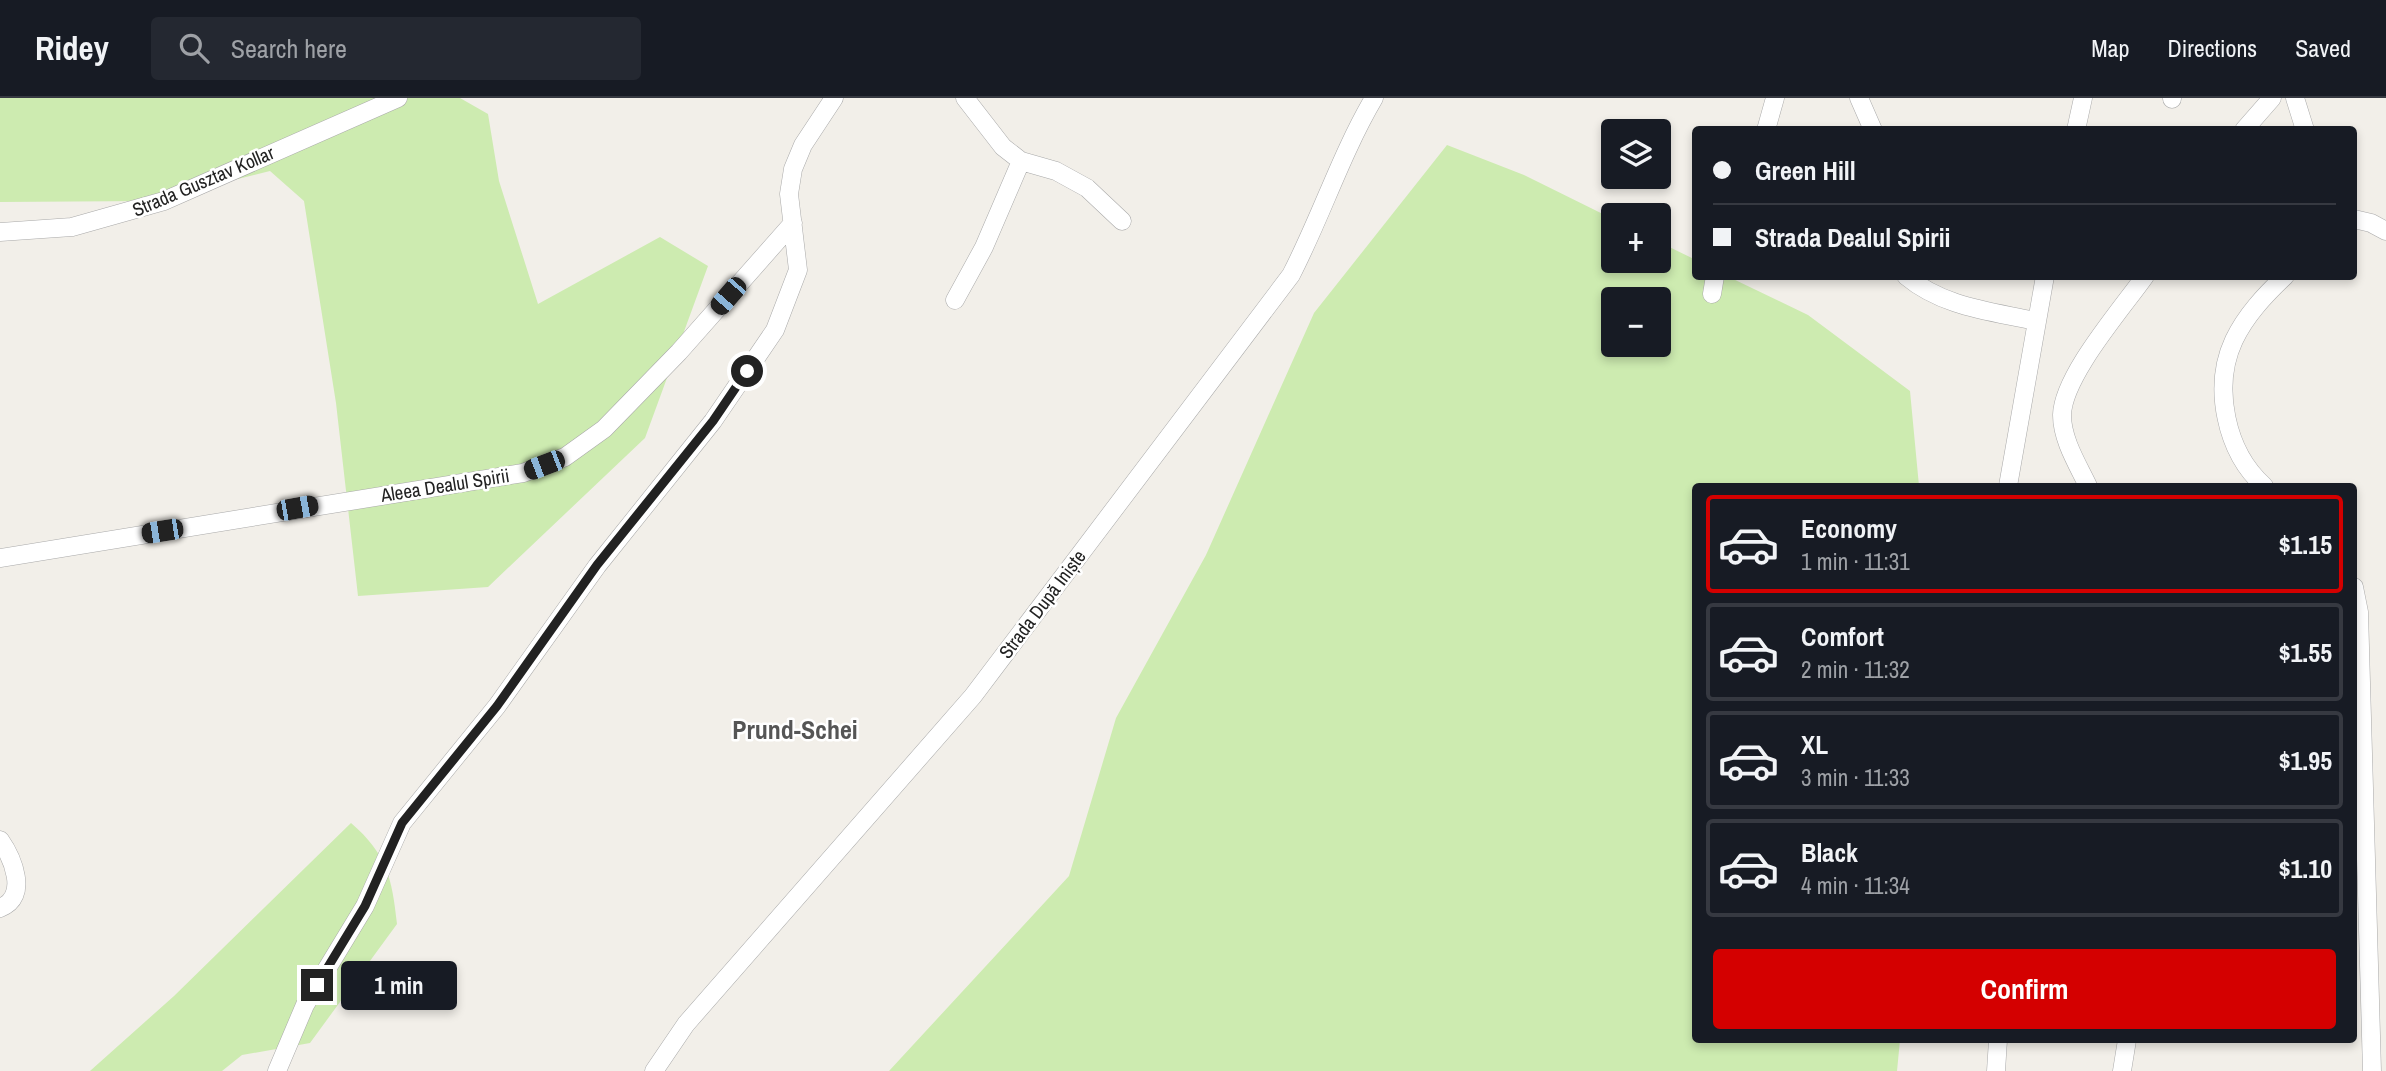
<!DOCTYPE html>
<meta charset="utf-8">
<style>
:root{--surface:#171b24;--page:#242831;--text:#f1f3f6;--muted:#9ea1a6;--line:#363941;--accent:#d40000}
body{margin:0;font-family:"Archivo Narrow",sans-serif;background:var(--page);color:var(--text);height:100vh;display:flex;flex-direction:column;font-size:26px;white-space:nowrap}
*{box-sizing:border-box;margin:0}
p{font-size:23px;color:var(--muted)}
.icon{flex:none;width:38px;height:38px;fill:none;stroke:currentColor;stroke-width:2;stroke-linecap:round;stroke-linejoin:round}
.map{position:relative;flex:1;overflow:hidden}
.side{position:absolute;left:1692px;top:385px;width:665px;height:560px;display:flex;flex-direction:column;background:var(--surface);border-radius:7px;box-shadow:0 4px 10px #0003}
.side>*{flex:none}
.guide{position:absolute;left:1692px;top:28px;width:665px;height:154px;border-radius:7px;box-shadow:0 4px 10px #0003;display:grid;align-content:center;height:154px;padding:0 21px;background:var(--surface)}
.fabs{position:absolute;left:1601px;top:21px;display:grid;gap:14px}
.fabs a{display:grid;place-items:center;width:70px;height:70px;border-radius:7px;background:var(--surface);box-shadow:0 4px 10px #0003;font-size:35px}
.end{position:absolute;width:32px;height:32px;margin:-16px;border:9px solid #222;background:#fff;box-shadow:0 0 0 4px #fff}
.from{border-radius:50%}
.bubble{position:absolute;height:49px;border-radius:7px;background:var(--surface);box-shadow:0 4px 10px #0003;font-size:23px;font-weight:700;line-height:49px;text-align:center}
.car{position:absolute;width:21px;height:42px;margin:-21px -10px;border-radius:9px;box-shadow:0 0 5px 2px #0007;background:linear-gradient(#222 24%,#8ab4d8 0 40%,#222 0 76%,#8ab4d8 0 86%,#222 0)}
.guide b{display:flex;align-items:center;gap:24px;height:66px;font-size:26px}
.guide b+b{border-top:2px solid var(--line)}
.guide i{width:18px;height:18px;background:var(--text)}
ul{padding:12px 0 0;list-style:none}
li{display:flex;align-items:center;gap:21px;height:98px;margin:0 14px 10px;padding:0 7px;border:4px solid var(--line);border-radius:7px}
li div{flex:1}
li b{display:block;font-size:26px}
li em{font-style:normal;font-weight:700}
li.selected{border-color:var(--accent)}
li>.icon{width:63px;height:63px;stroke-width:1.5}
.action{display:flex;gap:14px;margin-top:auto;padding:14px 21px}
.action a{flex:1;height:80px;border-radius:7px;background:var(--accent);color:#fff;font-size:28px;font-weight:700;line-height:80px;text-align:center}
header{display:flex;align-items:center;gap:42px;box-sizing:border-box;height:98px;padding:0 35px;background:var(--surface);border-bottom:2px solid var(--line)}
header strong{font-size:33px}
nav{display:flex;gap:38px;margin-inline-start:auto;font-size:24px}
.search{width:490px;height:63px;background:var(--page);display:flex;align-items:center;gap:18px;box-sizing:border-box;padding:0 24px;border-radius:7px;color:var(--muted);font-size:26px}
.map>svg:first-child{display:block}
</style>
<header>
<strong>Ridey</strong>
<div class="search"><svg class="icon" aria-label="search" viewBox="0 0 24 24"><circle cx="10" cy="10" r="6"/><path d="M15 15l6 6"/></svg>Search here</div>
<nav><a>Map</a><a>Directions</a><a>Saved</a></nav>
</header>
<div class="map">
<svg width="2386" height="973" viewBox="0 0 2386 973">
<rect width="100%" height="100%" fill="#f2efe9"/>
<path fill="#cdebb0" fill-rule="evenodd" d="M 0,0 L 460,0 L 488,16 L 499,83 L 538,206 L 660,139 L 708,168 L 645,340 L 488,489 L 358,498 L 336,305 L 304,103 L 270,73 L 149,103 L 0,104 Z
M 1447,47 L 1524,77 L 1613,121 L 1614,163 L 1659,163 L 1659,144 L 1696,162 L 1696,178 L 1729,179 L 1808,217 L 1910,293 L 1919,388 L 1696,388 L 1696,942 L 1900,942 L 1897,973 L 889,973 L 1069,778 L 1116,620 L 1206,457 L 1314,215 ZM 1614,201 L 1659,201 L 1659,247 L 1614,247 Z
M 351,725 C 387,756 392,780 397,826 L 310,945 L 242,957 L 222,973 L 90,973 L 174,898 Z"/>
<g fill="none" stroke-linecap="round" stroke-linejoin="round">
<defs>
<path id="street" d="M 965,0 L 1003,49 L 1021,63 L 1056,73 L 1087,90 L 1122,123
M 1859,0 L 1873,32
M 2172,0 L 2172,1
M 2295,0 L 2305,32
M 1766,32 L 1775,0
M 2076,32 L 2083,0
M 2244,32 L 2272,0
M 2354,121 L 2371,125 L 2386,133
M 0,134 L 72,129 L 164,103 L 398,0
M 1906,178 C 1943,209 1990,213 2035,223
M 1712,196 L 1715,178
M 955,202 L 984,149 L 1021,63
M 2008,388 L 2045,178
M 2088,388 C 2078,367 2062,342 2062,317 C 2063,278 2121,212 2145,178
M 2264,388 C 2226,354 2212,289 2234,242 C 2246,217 2265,197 2285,178
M 0,460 L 523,375 L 565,359 L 604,331 L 679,254 L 793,125
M 2354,489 L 2359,514 L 2372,973
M 0,742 C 12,759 30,799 0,810
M 277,973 L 305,907 L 365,808 L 402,725 L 497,608 L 597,468 L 713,323 L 775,232 L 798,172 L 789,96 L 793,71 L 803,47 L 834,0
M 654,973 L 686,926 L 973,598 L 1291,177 C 1321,119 1341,56 1374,0
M 1996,973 L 1998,942
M 2122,973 L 2127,942"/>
</defs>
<use href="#street" stroke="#a9a9a9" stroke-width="19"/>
<use href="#street" stroke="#fff" stroke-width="18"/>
</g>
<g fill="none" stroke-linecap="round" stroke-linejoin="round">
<path stroke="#222" stroke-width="9" d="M 317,887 L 365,808 L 402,725 L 497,608 L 597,467 L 713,323 L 747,273"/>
</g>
<g text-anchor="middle" stroke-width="5" stroke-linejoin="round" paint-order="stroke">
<g font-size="19" fill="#222" stroke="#fff">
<text transform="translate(203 83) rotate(-23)" y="7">Strada Gusztav Kollar</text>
<text transform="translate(445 387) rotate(-9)" y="7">Aleea Dealul Spirii</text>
<text transform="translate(1042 506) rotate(-53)" y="7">Strada După Iniște</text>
</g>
<g font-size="26" font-weight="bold" fill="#555" stroke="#fff">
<text x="795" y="641">Prund-Schei</text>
</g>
</g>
</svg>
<div class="fabs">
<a><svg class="icon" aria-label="layers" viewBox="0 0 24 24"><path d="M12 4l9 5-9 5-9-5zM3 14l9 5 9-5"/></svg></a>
<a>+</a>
<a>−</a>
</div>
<i class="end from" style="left:747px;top:273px"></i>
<i class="end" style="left:317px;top:887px"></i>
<div class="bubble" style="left:341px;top:863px;width:116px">1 min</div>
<i class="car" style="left:728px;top:198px;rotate:221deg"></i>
<i class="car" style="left:544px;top:367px;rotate:249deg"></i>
<i class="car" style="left:297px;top:410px;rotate:80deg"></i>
<i class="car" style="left:162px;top:433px;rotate:261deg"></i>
<div class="guide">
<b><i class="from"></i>Green Hill</b>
<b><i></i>Strada Dealul Spirii</b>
</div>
<section class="side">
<ul>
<li class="selected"><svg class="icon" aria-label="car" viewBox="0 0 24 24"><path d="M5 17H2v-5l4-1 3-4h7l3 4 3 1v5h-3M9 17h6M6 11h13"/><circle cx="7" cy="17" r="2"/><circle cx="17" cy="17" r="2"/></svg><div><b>Economy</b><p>1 min · 11:31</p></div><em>$1.15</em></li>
<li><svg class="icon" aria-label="car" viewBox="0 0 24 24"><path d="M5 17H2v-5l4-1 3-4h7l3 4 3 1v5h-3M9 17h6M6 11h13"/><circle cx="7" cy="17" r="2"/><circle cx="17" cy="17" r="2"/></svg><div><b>Comfort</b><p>2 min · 11:32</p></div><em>$1.55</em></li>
<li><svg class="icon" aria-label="car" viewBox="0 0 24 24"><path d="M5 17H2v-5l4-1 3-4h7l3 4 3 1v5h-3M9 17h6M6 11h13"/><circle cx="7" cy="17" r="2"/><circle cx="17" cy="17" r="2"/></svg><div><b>XL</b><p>3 min · 11:33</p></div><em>$1.95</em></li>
<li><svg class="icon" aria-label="car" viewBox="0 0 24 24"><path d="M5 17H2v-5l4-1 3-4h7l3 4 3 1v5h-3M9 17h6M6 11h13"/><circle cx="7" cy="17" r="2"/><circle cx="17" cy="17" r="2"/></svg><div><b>Black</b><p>4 min · 11:34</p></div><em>$1.10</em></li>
</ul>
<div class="action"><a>Confirm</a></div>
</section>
</div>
